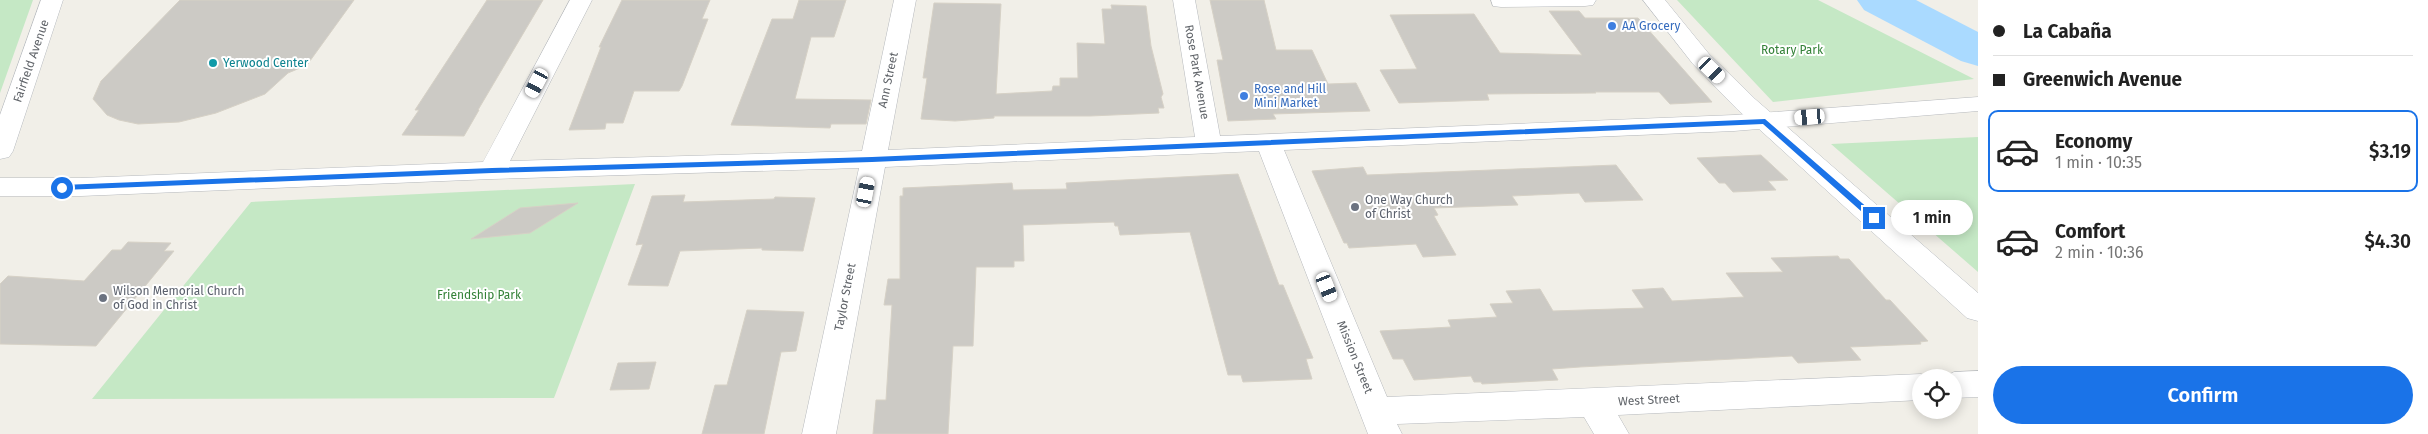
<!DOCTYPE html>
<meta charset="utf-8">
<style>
:root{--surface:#fff;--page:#f2f2f2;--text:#222;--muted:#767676;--line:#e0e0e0;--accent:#1a73e8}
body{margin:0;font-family:"Fira Sans",sans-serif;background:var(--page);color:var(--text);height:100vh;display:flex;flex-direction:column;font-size:19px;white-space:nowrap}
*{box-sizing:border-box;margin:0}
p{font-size:16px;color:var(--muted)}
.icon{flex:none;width:28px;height:28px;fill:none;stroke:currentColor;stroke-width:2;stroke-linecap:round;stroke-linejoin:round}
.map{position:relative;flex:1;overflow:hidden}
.side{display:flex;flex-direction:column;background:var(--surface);width:450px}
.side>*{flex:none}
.top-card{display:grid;align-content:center;height:110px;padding:0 15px;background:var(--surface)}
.fabs{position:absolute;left:1912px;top:369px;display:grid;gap:10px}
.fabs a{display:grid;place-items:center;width:50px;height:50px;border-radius:50%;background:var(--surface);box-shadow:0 2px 12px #0003;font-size:25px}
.end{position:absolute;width:22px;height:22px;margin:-11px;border:6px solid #1a73e8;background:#fff;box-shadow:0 0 0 2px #fff}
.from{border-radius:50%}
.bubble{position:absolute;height:35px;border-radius:18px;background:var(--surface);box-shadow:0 2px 12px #0003;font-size:16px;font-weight:600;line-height:35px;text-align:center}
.car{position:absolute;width:15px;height:30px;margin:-15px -8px;border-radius:6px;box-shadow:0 0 4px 1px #0007;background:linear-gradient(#fff 24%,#345 0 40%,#fff 0 76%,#345 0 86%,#fff 0)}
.top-card b{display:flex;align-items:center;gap:18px;height:48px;font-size:19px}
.top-card b+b{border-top:1px solid var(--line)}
.top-card i{width:12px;height:12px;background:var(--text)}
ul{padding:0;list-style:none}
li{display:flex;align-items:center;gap:15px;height:82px;margin:0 10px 8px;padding:0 5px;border:2px solid transparent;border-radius:10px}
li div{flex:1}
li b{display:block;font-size:19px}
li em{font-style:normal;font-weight:600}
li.current{border-color:var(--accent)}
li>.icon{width:45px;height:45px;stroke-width:1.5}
.action{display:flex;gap:10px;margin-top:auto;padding:10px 15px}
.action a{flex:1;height:58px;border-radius:30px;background:var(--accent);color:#fff;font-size:20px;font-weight:600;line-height:58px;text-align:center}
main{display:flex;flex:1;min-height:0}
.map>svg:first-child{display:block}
</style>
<main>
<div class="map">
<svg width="1978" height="434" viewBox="0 0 1978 434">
<rect width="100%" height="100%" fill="#f1efe8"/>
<path fill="#c5e8c5" d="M 0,0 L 33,0 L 0,93 Z
M 1677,0 L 1818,0 L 1974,79 L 1773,102 Z
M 1978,137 L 1978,272 L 1831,144 Z
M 635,184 L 554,398 L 92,399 L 251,202 Z"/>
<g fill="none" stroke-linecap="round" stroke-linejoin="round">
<path fill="#aadaff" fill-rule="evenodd" d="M 1857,0 L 1916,0 L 1978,32 L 1978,66 L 1961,61 L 1864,10 Z"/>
</g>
<path fill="#cccac5" stroke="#d6d1c6" d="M 180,0 L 354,0 L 307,65 L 288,73 L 265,94 L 216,113 L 179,122 L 138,124 L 119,120 L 107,115 L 93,99 L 101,81 Z
M 487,0 L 543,0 L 478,110 L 479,110 L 464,136 L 402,135 L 419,110 L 415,110 Z
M 622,0 L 710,0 L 702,19 L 708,19 L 682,86 L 679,91 L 634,91 L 623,123 L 606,123 L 605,129 L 569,130 L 601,47 L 599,47 Z
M 799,0 L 846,0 L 834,37 L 811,37 L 795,99 L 871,100 L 866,124 L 831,124 L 830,128 L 731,125 L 772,19 L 793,19 Z
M 1210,0 L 1264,0 L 1276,50 L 1312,50 L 1328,84 L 1356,83 L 1370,111 L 1273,114 L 1276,119 L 1228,121 L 1217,60 L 1223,60 Z
M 934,3 L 1001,4 L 996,94 L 1052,91 L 1053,86 L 1060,86 L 1060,78 L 1078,78 L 1077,43 L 1105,44 L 1102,9 L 1112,9 L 1111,5 L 1146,6 L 1151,46 L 1163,94 L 1161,97 L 1164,108 L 1158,108 L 1159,113 L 1090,116 L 994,116 L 994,118 L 955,121 L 921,119 L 927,78 L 923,78 Z
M 1549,11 L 1579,11 L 1585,18 L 1638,18 L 1712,102 L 1670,104 L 1659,92 L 1595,92 L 1596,93 L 1487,94 L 1489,100 L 1399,103 L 1380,70 L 1417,69 L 1390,15 L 1474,14 L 1500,53 L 1582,55 Z
M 1761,155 L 1788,180 L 1768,181 L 1776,190 L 1733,192 L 1725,183 L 1719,183 L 1697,158 Z
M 1616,165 L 1643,200 L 1585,202 L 1579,193 L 1512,196 L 1518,205 L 1434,208 L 1438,215 L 1434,216 L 1456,255 L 1423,257 L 1416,244 L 1349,248 L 1347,243 L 1344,243 L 1312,171 L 1363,167 L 1367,175 Z
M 1238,174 L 1279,285 L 1283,285 L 1313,358 L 1306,359 L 1312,379 L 1243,382 L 1241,375 L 1228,375 L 1190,232 L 1120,235 L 1118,226 L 1115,226 L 1114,222 L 1023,225 L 1024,261 L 1014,261 L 1014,267 L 976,267 L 973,346 L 953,346 L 948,434 L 873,434 L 876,400 L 886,400 L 892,305 L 884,305 L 888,279 L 900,279 L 900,196 L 903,196 L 903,188 L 1012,183 L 1013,190 L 1067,189 L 1066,183 Z
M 685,195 L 683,202 L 774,199 L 775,197 L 815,198 L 803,251 L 762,250 L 762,248 L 680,251 L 668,286 L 628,285 L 643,244 L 636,245 L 652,196 Z
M 578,203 L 530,233 L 471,239 L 520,208 Z
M 128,242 L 171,243 L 164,251 L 174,251 L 96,346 L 0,344 L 0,284 L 8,276 L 84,281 L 112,250 L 121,250 Z
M 1838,256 L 1840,259 L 1849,259 L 1886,300 L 1890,300 L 1928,341 L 1920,342 L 1921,344 L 1850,347 L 1861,360 L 1798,363 L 1792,356 L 1580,367 L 1552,369 L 1558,380 L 1482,384 L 1481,382 L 1474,382 L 1471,376 L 1414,380 L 1403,359 L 1393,359 L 1380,331 L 1451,327 L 1448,320 L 1497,317 L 1490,304 L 1513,303 L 1506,291 L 1540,289 L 1553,311 L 1644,308 L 1632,290 L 1663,288 L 1672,301 L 1744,297 L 1726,273 L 1783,272 L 1771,258 Z
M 747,310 L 804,312 L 796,351 L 781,352 L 764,434 L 702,434 L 715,385 L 727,385 Z
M 656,362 L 649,389 L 610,390 L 618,363 Z"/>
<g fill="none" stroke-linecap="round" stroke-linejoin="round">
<defs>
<path id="street" d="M 570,0 L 592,0 L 510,161 L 862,151 L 894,0 L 916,0 L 888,150 L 1195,137 L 1173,0 L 1195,0 L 1220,136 L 1734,115 L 1978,97 L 1978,111 L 1734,131 L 1284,150 L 1387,397 L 1921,374 L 1931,378 L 1921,378 L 1921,400 L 1618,415 L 1629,434 L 1594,434 L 1584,417 L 1397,424 L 1402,434 L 1368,434 L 1259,151 L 885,167 L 836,434 L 802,434 L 859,168 L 492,179 L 81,196 L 0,196 L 0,178 L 81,178 L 483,162 Z
M 1491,0 L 1596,0 L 1593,5 L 1585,6 L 1501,7 L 1493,6 Z
M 1978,371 L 1978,397 L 1954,398 L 1954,378 L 1942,378 L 1954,372 Z"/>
<path id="secondary" d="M 41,0 L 63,0 L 13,151 L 9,157 L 0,159 L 0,115 Z
M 1643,0 L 1665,0 L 1709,54 L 1755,99 L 1978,293 L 1978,321 L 1967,318 L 1737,109 L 1693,64 Z"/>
</defs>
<use href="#street" stroke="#b5b8bc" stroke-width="1"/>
<use href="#secondary" stroke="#b6babf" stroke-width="1"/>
<use href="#street" fill="#fff" fill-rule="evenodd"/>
<use href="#secondary" fill="#fff" fill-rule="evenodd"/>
</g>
<path fill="#1a73e8" d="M 1765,119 L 1877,216 L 1877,220 L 1871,220 L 1763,124 L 872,162 L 492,173 L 62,190 L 58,188 L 62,185 L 492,168 L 872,157 Z"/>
<g fill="#3f7fe0" stroke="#fff" stroke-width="2">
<circle cx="1612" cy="26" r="5"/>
<circle cx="1244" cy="96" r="5"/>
</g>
<circle fill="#0f9aa8" stroke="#fff" stroke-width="2" cx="213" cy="63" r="5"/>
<g fill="#6b7280" stroke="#fff" stroke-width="2">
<circle cx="1355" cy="207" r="5"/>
<circle cx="103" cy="298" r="5"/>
</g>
<g text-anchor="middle" stroke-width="4" stroke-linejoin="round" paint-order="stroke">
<g font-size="12" fill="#366cbe" stroke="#fff" text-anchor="start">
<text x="1622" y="30">AA Grocery</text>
<text x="1254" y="93">Rose and Hill<tspan x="1254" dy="14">Mini Market</tspan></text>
</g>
<g font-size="12" fill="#348238" stroke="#fff">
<text x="1792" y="54">Rotary Park</text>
<text x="479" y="299">Friendship Park</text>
</g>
<g font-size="12" fill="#5f6368" stroke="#fff">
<text transform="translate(31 61) rotate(-71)" y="4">Fairfield Avenue</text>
<text transform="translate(1197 72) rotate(80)" y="4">Rose Park Avenue</text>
<text transform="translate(888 80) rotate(-78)" y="4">Ann Street</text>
<text transform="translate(845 297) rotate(-79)" y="4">Taylor Street</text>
<text transform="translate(1355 357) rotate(68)" y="4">Mission Street</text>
<text transform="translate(1649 400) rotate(-3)" y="4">West Street</text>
</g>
<g font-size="12" fill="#0d838f" stroke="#fff" text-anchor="start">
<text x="223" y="67">Yerwood Center</text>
</g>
<g font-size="12" fill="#5b616d" stroke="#fff" text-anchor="start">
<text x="1365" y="204">One Way Church<tspan x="1365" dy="14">of Christ</tspan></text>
<text x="113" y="295">Wilson Memorial Church<tspan x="113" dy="14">of God in Christ</tspan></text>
</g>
</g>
</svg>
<div class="fabs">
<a><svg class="icon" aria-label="locate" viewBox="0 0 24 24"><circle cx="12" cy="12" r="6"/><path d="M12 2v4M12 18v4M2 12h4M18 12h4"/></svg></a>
</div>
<i class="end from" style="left:62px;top:188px"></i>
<i class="end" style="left:1874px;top:218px"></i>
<div class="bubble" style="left:1891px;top:200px;width:82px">1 min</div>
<i class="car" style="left:1712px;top:70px;rotate:134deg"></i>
<i class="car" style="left:537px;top:83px;rotate:208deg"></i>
<i class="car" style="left:1810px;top:117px;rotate:265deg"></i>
<i class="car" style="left:866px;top:192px;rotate:11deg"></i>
<i class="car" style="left:1327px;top:287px;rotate:158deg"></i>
</div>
<section class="side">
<div class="top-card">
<b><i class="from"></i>La Cabaña</b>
<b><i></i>Greenwich Avenue</b>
</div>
<ul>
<li class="current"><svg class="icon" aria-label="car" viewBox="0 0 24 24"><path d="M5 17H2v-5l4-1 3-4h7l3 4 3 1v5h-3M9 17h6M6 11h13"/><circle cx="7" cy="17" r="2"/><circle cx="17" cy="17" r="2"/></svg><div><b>Economy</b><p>1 min · 10:35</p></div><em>$3.19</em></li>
<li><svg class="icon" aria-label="car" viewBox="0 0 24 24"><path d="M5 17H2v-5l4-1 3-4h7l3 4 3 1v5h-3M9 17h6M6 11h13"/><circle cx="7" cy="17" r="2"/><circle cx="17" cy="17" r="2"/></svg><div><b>Comfort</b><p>2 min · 10:36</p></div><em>$4.30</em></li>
</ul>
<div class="action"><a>Confirm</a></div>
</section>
</main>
